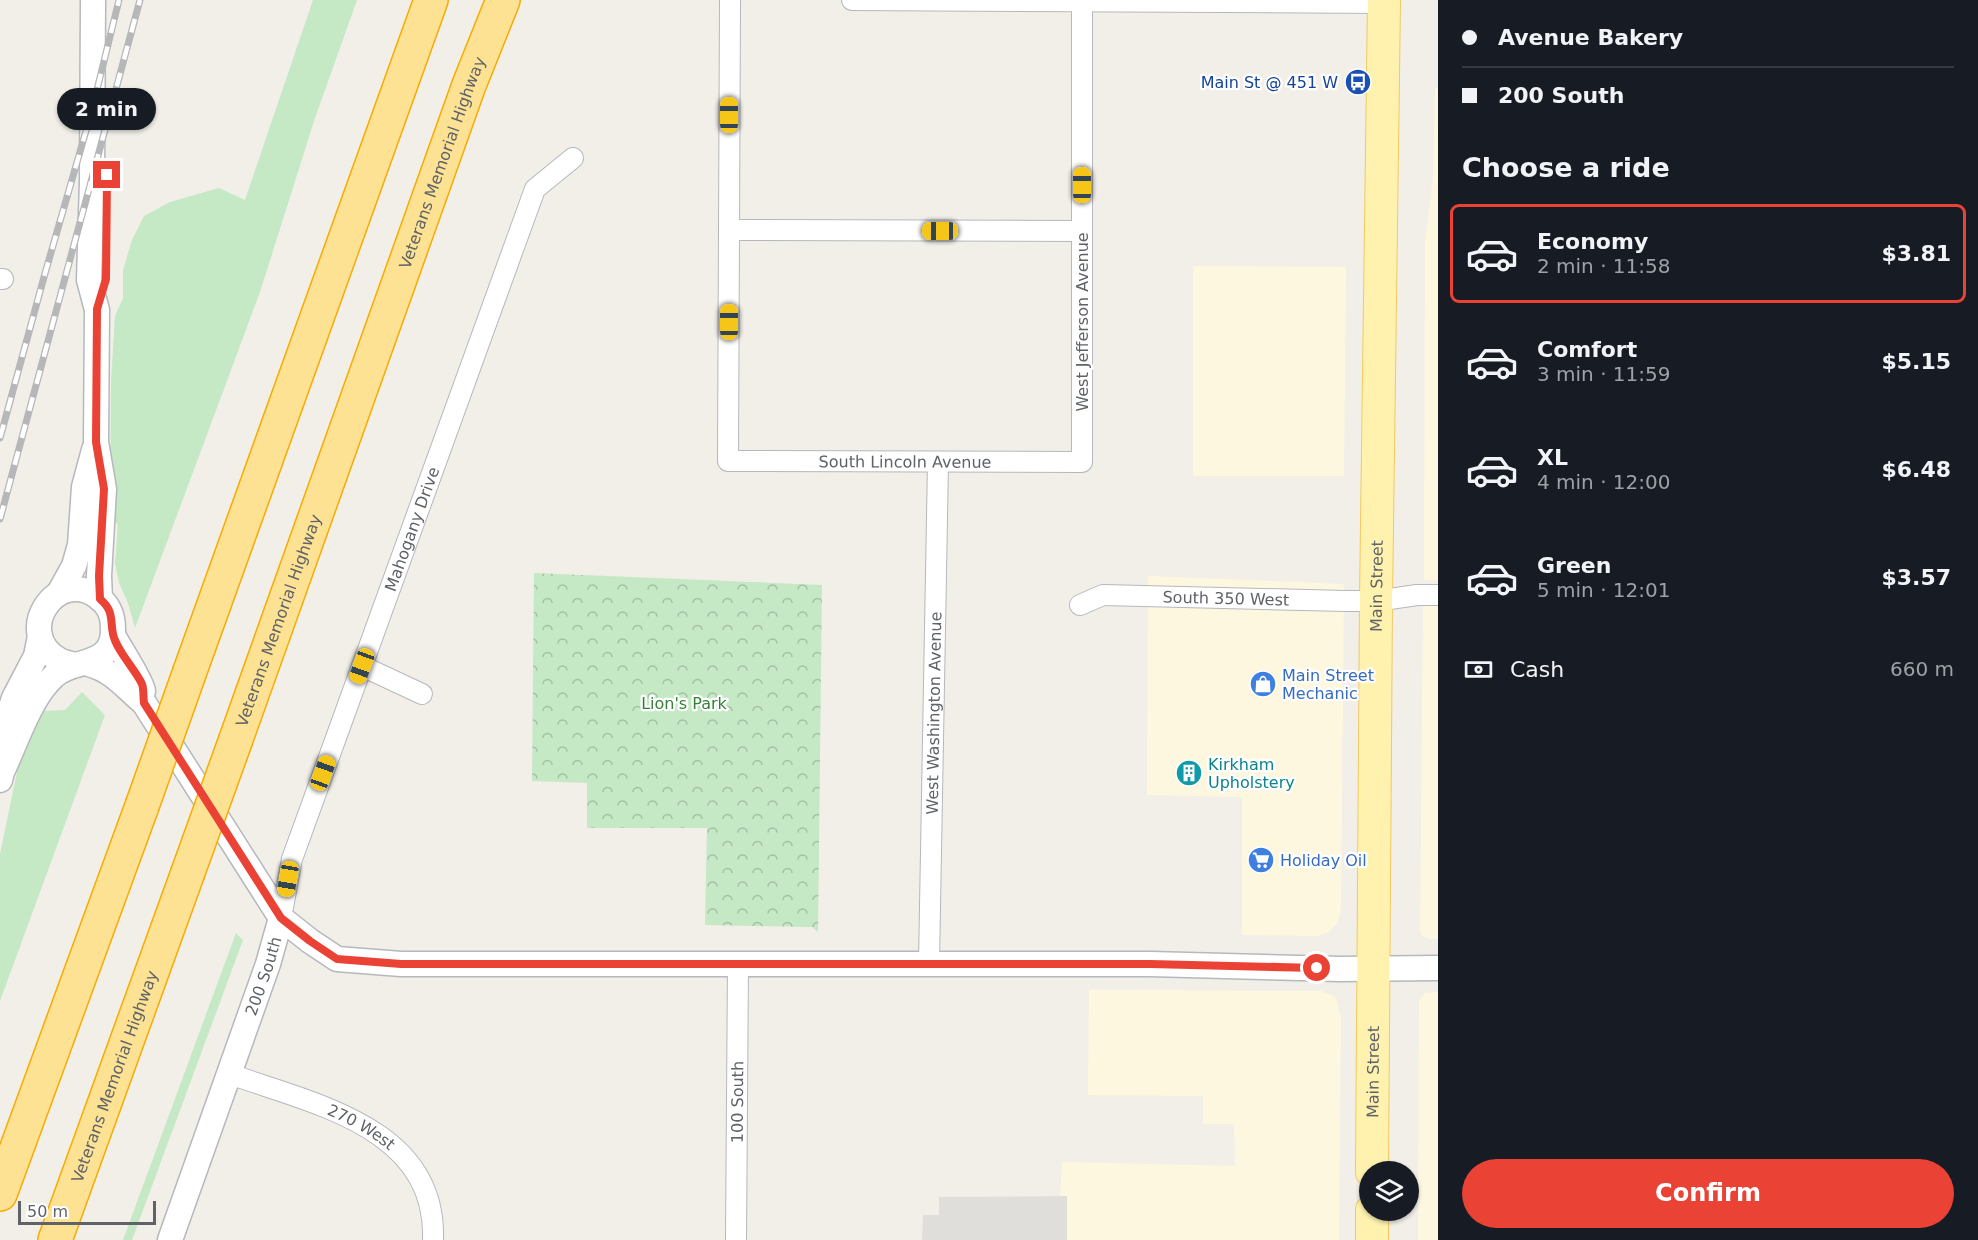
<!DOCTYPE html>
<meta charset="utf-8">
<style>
:root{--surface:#171b24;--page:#242831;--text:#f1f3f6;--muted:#9ea1a6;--line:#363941;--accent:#ea4335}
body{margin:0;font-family:"DejaVu Sans",sans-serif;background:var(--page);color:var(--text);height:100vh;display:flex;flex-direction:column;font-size:22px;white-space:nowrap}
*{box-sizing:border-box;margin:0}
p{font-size:20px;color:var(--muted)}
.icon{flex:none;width:33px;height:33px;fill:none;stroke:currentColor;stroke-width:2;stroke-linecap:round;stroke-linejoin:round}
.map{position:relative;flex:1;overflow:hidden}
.sheet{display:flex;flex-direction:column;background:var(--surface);width:540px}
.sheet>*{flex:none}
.banner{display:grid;align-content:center;height:132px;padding:0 24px;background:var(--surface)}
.tools{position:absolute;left:1359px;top:1161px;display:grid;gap:12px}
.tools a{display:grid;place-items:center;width:60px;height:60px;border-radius:50%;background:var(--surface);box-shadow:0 2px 4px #0004;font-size:30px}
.scale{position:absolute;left:18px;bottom:15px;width:138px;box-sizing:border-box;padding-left:6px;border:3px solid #5f6368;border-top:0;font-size:16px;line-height:21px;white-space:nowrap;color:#5f6368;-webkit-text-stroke:4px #fff;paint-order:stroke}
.end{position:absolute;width:27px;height:27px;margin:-14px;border:8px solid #ea4335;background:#fff;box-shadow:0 0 0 3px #fff}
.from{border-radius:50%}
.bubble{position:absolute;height:42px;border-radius:21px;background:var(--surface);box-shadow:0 2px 4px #0004;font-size:20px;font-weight:800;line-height:42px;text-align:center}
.car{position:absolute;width:18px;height:36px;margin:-18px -9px;border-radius:8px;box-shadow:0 0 4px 2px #0007;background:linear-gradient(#f5c518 24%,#345 0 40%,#f5c518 0 76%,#345 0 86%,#f5c518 0)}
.banner b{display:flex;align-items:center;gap:21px;height:57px;font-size:22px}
.banner b+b{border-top:2px solid var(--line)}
.banner i{width:15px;height:15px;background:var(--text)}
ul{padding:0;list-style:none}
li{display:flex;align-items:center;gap:18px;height:99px;margin:0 12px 9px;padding:0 12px;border:3px solid transparent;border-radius:9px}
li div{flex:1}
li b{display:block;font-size:22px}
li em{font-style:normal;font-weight:800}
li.active{border-color:var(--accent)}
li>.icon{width:54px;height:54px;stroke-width:1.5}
h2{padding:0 24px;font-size:27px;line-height:72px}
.pay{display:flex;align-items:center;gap:15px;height:66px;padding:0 24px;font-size:22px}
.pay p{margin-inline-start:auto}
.button{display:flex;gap:12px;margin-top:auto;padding:12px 24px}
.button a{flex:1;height:69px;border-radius:36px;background:var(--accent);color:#fff;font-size:24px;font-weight:800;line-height:69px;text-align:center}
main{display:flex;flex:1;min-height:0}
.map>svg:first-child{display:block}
</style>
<main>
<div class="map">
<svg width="1438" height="1240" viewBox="0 0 1438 1240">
<defs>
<pattern id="forest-crowns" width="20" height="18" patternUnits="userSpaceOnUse" patternTransform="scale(1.5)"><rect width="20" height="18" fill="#c5e8c5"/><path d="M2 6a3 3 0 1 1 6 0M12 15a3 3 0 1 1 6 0" fill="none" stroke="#a3c0a4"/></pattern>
</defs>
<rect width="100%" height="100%" fill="#f1efe8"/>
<path fill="#fef7e0" d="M 1435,88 L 1438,88 L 1438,580 L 1424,580 L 1425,242 L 1433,178 Z
M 1193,266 L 1346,267 L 1344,476 L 1193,476 Z
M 1148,576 L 1344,584 L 1341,907 L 1338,923 L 1329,932 L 1318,936 L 1242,935 L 1242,797 L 1147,795 Z
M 1423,605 L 1438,605 L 1438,939 L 1428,939 L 1422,936 L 1420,933 Z
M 1089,990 L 1321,991 L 1334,996 L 1337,1001 L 1341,1018 L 1339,1240 L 1067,1240 L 1067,1197 L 1060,1196 L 1062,1162 L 1235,1166 L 1234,1124 L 1203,1124 L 1203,1096 L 1088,1095 Z
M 1438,992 L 1438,1240 L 1418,1240 L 1419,1001 L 1425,993 Z"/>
<path fill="#e0deda" d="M 1067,1196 L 1067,1240 L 922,1240 L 923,1215 L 939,1215 L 939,1197 Z"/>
<path fill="#c5e8c5" d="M 313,0 L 357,0 L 315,118 L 260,292 L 135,628 L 128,603 L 119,583 L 115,563 L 118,524 L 110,519 L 111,382 L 115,316 L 123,298 L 123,270 L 132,240 L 144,216 L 170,202 L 219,188 L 245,200 Z
M 82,692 L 105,715 L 0,1001 L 0,854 L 18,767 L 43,711 L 65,710 Z
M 236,933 L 243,940 L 132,1240 L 123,1240 Z"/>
<path fill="url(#forest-crowns)" d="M 534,573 L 822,585 L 818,932 L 812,927 L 807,927 L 705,925 L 707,828 L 587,828 L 587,783 L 532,781 Z"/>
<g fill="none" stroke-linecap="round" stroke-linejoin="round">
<defs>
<g id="minor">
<path id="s1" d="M 730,0 L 728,461 L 1082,462 L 1082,1"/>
<path d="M 852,0 L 1384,3"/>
<path d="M 729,230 L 1082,231"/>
<path d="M 0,279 L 3,279"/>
<path id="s2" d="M 1080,605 L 1103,595 L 1346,601 L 1376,601 L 1417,595 L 1438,595"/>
<path d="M 362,666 L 422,694"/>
<path id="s3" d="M 281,918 L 292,859 L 535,189 L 573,158"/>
<path id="s4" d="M 929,963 L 938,462"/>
<path id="s5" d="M 230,1074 C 313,1104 437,1127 433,1240"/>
<path id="s6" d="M 736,1240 L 738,963"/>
</g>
<g id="tertiary">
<path d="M 93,0 L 92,181 L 89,280 L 97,310 L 96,442 L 104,489 L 99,576 L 100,599"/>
<path d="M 59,593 L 74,566 L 80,545 L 84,487 L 94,450"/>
<path d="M 113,635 C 118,645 143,684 143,691"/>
<path d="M 85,663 C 115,671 121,684 144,703 L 281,918 L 310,941 L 337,959 L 401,964 L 1150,964 L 1340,969 L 1438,968"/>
<path d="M 0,741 L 14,698 L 36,656 L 40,636"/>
<path d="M 0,780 L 2,772 C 16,743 30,697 54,676 C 73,658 114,668 113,629 C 113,615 109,605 98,597 C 57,566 12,633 59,660 C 64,663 71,664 77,665"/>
<path id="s7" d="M 170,1240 L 268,964 L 281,918"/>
</g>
<g id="primary">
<path id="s8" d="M 1372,1172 L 1376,601 L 1384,0"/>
<path d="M 1372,1240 L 1372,1210"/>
</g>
<g id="motorway">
<path d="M 190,671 L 431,0"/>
<path id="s9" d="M 236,739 L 469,85 L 503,0"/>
<path d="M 0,1194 L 142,806"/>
<path id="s10" d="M 55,1240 L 187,875"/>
</g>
</defs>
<use href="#minor" stroke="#b5b8bc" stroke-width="22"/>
<use href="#tertiary" stroke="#b5b8bc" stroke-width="27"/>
<use href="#primary" stroke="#f2c960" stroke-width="34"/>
<use href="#motorway" stroke="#f9ab00" stroke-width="36"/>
<use href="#minor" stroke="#fff" stroke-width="20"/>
<use href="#tertiary" stroke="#fff" stroke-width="24"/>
<use href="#primary" stroke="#fff2af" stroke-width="32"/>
<use href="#motorway" stroke="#fde293" stroke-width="33"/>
<defs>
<path id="rail" d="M 0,438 L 44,277 L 92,110 L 119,0
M 0,519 L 140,0"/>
</defs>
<use href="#rail" stroke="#b6b7b8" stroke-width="7"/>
<use href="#rail" stroke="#fff" stroke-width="4.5" stroke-dasharray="14" stroke-linecap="butt"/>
<defs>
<path id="motorway-bridge" d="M 142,806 L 190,671
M 187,875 L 236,739"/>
</defs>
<use href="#motorway-bridge" stroke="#f9ab00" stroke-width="36" stroke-linecap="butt"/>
<use href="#motorway-bridge" stroke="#fde293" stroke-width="33"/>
</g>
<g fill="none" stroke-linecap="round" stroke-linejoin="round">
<path stroke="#ea4335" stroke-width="8" d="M 107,175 L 106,279 L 97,309 L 96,442 L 104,489 L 99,576 L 100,599 C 114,611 110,619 113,634 C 116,650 135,669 142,684 C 144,689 143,697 144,703 L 281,918 L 310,941 L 337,959 L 401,964 L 1150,964 L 1317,968"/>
</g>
<defs>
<symbol id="bus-disc" viewBox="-11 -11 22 22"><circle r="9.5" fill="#1a4fb4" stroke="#fff"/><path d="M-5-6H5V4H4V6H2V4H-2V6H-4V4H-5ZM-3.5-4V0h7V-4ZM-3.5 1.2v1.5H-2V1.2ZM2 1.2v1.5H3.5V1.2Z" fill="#fff"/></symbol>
<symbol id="shop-disc" viewBox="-11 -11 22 22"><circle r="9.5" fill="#3f7fe0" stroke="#fff"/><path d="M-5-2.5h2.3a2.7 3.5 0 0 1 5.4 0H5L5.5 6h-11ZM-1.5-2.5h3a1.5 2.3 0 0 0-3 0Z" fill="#fff"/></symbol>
<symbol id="building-disc" viewBox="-11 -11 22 22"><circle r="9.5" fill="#0f9aa8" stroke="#fff"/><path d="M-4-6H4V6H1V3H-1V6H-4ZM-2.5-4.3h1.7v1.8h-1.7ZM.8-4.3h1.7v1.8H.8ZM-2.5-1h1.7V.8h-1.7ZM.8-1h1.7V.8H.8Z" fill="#fff"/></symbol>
<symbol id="supermarket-disc" viewBox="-11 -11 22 22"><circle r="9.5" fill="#3f7fe0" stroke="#fff"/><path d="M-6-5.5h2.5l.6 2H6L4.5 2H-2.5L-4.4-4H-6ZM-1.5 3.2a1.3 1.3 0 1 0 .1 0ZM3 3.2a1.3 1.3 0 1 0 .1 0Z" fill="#fff"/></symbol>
</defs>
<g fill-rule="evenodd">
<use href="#bus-disc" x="1343" y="67" width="30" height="30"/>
<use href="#shop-disc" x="1248" y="669" width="30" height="30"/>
<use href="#building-disc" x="1174" y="758" width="30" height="30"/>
<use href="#supermarket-disc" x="1246" y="845" width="30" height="30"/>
</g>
<g text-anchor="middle" stroke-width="4.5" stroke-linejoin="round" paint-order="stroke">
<g font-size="16" fill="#164399" stroke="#fff" text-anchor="end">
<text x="1338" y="88">Main St @ 451 W</text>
</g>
<g font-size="16" fill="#5f6368" stroke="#fff">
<text dy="6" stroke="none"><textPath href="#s9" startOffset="612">Veterans Memorial Highway</textPath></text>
<text transform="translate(1082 322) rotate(-90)" y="6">West Jefferson Avenue</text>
<text dy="6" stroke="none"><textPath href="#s1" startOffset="638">South Lincoln Avenue</textPath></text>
<text dy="6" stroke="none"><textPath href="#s3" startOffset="411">Mahogany Drive</textPath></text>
<text dy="6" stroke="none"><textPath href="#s8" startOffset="586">Main Street</textPath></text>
<text dy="6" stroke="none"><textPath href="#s2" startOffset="148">South 350 West</textPath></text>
<text dy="6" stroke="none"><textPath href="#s9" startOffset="126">Veterans Memorial Highway</textPath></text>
<text dy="6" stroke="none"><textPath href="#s4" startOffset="250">West Washington Avenue</textPath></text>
<text dy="6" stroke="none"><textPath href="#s7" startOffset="280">200 South</textPath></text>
<text dy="6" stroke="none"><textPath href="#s8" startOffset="100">Main Street</textPath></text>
<text dy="6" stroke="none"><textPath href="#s10" startOffset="174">Veterans Memorial Highway</textPath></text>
<text dy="6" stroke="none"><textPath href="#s6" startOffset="138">100 South</textPath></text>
<text dy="6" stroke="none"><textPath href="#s5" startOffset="142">270 West</textPath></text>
</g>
<g font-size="16" fill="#366cbe" stroke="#fff" text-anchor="start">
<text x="1282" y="681">Main Street<tspan x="1282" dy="18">Mechanic</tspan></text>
<text x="1280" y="866">Holiday Oil</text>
</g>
<g font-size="16" fill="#348238" stroke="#fff">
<text x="684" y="709">Lion's Park</text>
</g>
<g font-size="16" fill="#0d838f" stroke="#fff" text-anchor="start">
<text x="1208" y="770">Kirkham<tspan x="1208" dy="18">Upholstery</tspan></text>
</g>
</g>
</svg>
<div class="tools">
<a><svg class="icon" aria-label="layers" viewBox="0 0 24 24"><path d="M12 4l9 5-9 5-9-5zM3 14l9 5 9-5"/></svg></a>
</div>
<div class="scale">50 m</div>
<i class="end from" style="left:1317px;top:968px"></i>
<i class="end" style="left:107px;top:175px"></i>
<div class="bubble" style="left:57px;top:88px;width:99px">2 min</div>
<i class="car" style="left:729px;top:115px;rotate:0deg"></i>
<i class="car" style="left:1082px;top:185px;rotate:0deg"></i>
<i class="car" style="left:940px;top:231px;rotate:270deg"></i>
<i class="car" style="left:729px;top:322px;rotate:0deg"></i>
<i class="car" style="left:362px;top:666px;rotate:200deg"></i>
<i class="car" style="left:323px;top:773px;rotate:20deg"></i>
<i class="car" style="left:288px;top:879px;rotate:190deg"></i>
</div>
<section class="sheet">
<div class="banner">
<b><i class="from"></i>Avenue Bakery</b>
<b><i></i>200 South</b>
</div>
<h2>Choose a ride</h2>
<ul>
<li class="active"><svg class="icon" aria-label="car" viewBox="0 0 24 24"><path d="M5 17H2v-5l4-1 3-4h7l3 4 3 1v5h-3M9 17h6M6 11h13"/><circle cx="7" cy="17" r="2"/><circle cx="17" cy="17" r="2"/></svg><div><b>Economy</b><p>2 min · 11:58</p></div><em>$3.81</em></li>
<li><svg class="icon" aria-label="car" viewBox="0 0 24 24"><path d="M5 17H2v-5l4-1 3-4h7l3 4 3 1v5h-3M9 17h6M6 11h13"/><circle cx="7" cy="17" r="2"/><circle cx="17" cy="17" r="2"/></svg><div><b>Comfort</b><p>3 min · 11:59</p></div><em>$5.15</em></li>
<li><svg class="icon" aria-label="car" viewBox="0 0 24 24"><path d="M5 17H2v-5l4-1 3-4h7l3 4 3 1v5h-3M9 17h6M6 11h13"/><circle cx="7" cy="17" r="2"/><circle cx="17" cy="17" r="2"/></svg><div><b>XL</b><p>4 min · 12:00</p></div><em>$6.48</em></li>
<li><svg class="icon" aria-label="car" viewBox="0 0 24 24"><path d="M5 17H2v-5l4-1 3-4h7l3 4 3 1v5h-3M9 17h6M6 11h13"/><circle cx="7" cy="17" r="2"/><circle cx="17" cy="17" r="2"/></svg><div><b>Green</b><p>5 min · 12:01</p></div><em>$3.57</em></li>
</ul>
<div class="pay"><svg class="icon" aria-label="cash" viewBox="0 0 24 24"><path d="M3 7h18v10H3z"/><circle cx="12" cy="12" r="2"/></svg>Cash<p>660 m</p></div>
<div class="button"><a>Confirm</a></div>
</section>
</main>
